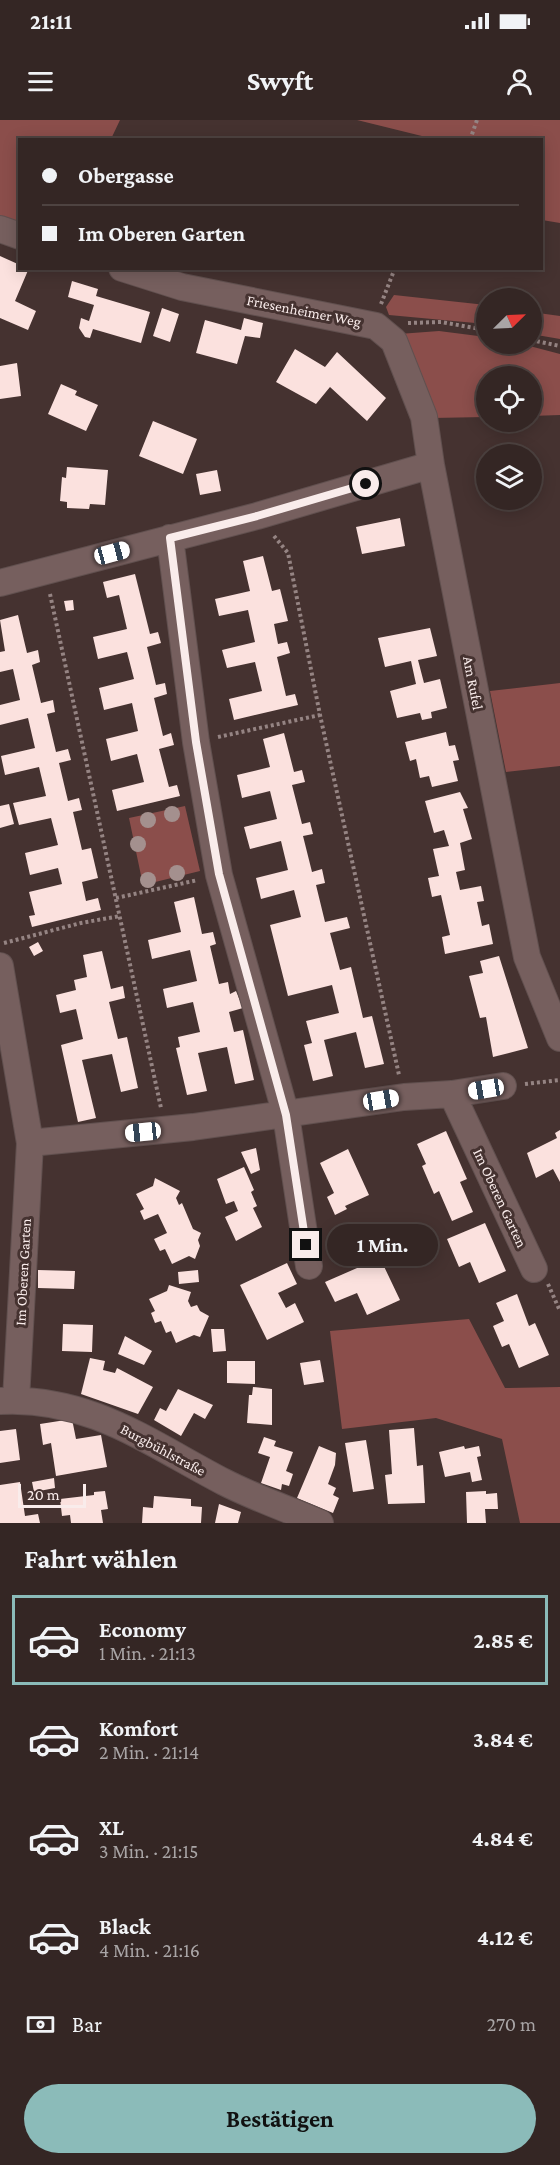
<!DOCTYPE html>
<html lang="de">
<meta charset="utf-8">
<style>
:root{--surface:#342624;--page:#3c2e2c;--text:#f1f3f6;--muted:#a9a5a6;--line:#4e4341;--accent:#8bbbb9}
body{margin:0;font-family:"Crimson Pro",serif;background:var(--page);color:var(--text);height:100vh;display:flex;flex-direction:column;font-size:22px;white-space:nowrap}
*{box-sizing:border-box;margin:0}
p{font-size:20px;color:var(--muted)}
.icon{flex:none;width:33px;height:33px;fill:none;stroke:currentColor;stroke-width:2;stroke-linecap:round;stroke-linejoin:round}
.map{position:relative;height:1403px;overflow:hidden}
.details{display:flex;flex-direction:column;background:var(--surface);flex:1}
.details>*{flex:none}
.guide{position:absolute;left:18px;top:18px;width:525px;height:132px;border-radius:0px;box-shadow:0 3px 15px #0003,0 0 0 2px var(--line);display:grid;align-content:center;height:132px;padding:0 24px;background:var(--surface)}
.needle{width:39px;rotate:66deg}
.buttons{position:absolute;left:476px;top:168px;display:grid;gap:12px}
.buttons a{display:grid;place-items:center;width:66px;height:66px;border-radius:50%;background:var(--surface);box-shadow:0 3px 15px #0003,0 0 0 2px var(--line);font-size:30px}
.scale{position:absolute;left:18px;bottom:15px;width:68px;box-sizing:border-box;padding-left:6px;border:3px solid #f9eceb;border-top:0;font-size:16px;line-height:21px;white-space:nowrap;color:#f9eceb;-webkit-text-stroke:4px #453230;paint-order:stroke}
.end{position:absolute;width:27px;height:27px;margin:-14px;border:8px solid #f9eceb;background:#111;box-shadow:0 0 0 3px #111}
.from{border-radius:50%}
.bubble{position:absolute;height:42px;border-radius:21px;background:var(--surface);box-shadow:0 3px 15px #0003,0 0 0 2px var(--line);font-size:20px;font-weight:700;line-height:42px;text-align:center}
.car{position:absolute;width:18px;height:36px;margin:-18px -9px;border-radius:8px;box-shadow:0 0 4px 2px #0007;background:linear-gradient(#fff 24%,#345 0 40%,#fff 0 76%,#345 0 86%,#fff 0)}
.guide b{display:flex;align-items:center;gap:21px;height:57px;font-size:22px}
.guide b+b{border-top:2px solid var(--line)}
.guide i{width:15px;height:15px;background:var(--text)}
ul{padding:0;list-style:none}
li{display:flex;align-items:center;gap:18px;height:90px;margin:0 12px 9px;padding:0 12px;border:3px solid transparent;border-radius:0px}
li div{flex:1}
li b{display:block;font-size:22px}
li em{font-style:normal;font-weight:700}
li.active{border-color:var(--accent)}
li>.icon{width:54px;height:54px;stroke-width:1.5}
h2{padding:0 24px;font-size:27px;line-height:72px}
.pay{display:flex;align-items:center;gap:15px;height:66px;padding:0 24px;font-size:22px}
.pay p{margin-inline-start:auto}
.cta{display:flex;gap:12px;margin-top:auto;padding:12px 24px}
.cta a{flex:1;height:69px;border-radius:36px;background:var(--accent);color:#111;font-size:24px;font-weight:700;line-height:69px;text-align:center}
.status{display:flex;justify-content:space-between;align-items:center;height:42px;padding:0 30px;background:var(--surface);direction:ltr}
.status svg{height:16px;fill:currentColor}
header{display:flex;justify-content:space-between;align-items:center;height:78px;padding:0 24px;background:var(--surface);font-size:27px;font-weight:700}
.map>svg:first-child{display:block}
</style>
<div class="status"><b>21:11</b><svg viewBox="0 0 49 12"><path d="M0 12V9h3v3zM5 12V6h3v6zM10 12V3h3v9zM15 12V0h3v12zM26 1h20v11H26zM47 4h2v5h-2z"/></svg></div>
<header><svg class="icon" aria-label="menu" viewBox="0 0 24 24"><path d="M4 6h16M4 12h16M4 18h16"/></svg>Swyft<svg class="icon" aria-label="person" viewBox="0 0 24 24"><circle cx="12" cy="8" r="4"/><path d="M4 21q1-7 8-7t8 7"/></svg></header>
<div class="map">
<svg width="560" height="1403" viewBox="0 0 560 1403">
<rect width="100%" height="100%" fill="#453230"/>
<path fill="#8b4e4b" d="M 0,0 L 120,0 L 111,19 L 20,20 L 19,110 L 0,102 Z
M 357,0 L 560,0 L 560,103 L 542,100 L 542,20 L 434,19 Z
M 394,175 L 486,185 L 486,204 L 389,195 L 386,187 Z
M 531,192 L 560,196 L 560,219 L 531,214 Z
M 439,211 L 486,217 L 486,224 L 522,224 L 560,234 L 560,295 L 531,296 L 531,256 L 486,256 L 486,297 L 432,298 L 399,214 Z
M 560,563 L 560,646 L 506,652 L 490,571 Z
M 185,686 L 200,751 L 143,765 L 129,698 Z
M 469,1199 L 505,1268 L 560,1267 L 560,1403 L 520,1403 L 502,1319 L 436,1298 L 342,1309 L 330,1211 Z"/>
<path fill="#fbe1de" d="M 0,136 L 20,145 L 20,148 L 29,148 L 15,181 L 36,191 L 28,210 L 0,198 Z
M 72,161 L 98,169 L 96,176 L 150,192 L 141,223 L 93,209 L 90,218 L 85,217 L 79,208 L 81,198 L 89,201 L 94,185 L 68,177 Z
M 162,188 L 179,194 L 170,222 L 153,216 Z
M 244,198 L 263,203 L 260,218 L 245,216 L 237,244 L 196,233 L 205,200 L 241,210 Z
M 295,229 L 325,247 L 337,232 L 386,278 L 367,301 L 330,267 L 316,284 L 276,262 Z
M 17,243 L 21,276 L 0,279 L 0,246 Z
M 61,264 L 77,271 L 75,275 L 98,285 L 86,311 L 48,294 Z
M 153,301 L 197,319 L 183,354 L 139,336 Z
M 67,347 L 108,350 L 105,385 L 90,384 L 89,389 L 67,388 L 67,382 L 60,381 L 62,357 L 66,358 Z
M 217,350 L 221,371 L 200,375 L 196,354 Z
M 400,398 L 405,426 L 362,434 L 356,407 Z
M 263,436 L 272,471 L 280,469 L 288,501 L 274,504 L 278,524 L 287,522 L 290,533 L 277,537 L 286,576 L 295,574 L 298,585 L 234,600 L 229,579 L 262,571 L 255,542 L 227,548 L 222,530 L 255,522 L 248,490 L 219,496 L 215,479 L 250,471 L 243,441 Z
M 135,454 L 150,514 L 158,512 L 161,523 L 147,527 L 156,565 L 165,563 L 167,574 L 154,578 L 163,616 L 171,613 L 174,625 L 159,629 L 169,667 L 177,665 L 180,676 L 117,691 L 112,670 L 144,662 L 137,634 L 111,641 L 106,619 L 138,611 L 132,583 L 104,590 L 99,568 L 134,559 L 127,532 L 98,539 L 93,517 L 127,509 L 119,475 L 107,478 L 103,462 Z
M 73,480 L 74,490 L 66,491 L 64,481 Z
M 18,495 L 27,533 L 38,530 L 40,542 L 32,545 L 41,583 L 53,580 L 55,592 L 47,594 L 56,632 L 68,629 L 71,640 L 59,643 L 68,681 L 79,678 L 82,690 L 73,692 L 82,730 L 91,728 L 98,758 L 82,762 L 86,781 L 98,778 L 101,790 L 32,807 L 29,796 L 35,795 L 29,772 L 62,764 L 58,748 L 30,755 L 25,733 L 58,725 L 51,698 L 19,705 L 13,683 L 46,676 L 39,647 L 5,655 L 1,636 L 35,628 L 28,598 L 0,605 L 0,585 L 20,580 L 13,549 L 0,552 L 0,532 L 5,531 L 0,500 Z
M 430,508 L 437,536 L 418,540 L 424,563 L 440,559 L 447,588 L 431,592 L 432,598 L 422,600 L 420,593 L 397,598 L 390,571 L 416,564 L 411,541 L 385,547 L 378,518 Z
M 446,612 L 449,626 L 455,625 L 459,640 L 453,641 L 458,661 L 432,667 L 429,656 L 420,658 L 416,639 L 410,641 L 405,622 Z
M 284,613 L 294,652 L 302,650 L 305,662 L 292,665 L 302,704 L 310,702 L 313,714 L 303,716 L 312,752 L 322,749 L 325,763 L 316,765 L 325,802 L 347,797 L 350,808 L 330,813 L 340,850 L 351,847 L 363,898 L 372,896 L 384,944 L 365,948 L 356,912 L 324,920 L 333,956 L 313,961 L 304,925 L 312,923 L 306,901 L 339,893 L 332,865 L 288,876 L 270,805 L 301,797 L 294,770 L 261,779 L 256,758 L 288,750 L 281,721 L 250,729 L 244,707 L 277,699 L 270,671 L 242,678 L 237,655 L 270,647 L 263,619 Z
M 460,672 L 468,688 L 463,689 L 472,719 L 460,723 L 465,750 L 456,752 L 460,770 L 481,766 L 484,781 L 477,782 L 482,806 L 489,804 L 493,824 L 445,834 L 442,817 L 450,815 L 441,775 L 432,777 L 428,758 L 439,756 L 433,729 L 449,726 L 444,710 L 434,713 L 425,681 Z
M 9,684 L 14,704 L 0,708 L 0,686 Z
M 194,777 L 202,814 L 213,812 L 216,824 L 210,826 L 219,864 L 228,862 L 230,874 L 236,871 L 243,888 L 229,892 L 234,912 L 243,910 L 254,960 L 235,964 L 227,927 L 198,933 L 207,971 L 187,975 L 176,928 L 180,927 L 178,917 L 200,912 L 193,882 L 167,888 L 163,869 L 197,861 L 190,830 L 152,839 L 148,820 L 181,812 L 174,782 Z
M 38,822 L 43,831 L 34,836 L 29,827 Z
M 102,831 L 111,869 L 123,866 L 125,878 L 109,882 L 118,919 L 127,917 L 138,968 L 121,972 L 112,934 L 82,940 L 96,998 L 78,1002 L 61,925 L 83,919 L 76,889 L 60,893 L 56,875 L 76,870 L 74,860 L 87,857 L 83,835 Z
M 499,836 L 528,928 L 493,937 L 486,897 L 480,898 L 469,856 L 483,853 L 480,841 Z
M 560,1010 L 560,1062 L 553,1049 L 536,1058 L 527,1033 L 557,1018 L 555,1013 Z
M 446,1011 L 467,1059 L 460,1062 L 473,1092 L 452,1101 L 439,1071 L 434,1074 L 422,1046 L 426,1044 L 417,1024 Z
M 256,1028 L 260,1050 L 251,1054 L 241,1032 Z
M 348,1029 L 369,1075 L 345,1086 L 347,1089 L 335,1095 L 327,1077 L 334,1073 L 320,1043 Z
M 244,1047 L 254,1070 L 251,1072 L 257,1086 L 253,1088 L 262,1107 L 236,1121 L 225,1097 L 238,1091 L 234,1081 L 226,1084 L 217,1059 Z
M 155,1058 L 180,1071 L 176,1078 L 179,1085 L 182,1083 L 193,1109 L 201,1113 L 198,1120 L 200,1126 L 195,1139 L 189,1136 L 172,1144 L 165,1129 L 160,1131 L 154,1119 L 167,1113 L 158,1094 L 144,1100 L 140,1091 L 144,1089 L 136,1074 L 153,1066 Z
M 485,1103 L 506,1151 L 479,1163 L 470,1142 L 459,1147 L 447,1119 Z
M 380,1138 L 400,1180 L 367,1195 L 357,1173 L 335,1182 L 325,1162 Z
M 287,1143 L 297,1164 L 278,1173 L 286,1188 L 295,1183 L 304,1202 L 267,1220 L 240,1165 Z
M 38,1150 L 75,1151 L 74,1169 L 38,1168 Z
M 198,1150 L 199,1162 L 179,1164 L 178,1152 Z
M 169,1165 L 191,1172 L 188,1181 L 191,1187 L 197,1185 L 200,1191 L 209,1196 L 200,1217 L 194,1215 L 176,1223 L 171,1211 L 166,1213 L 161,1201 L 155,1203 L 151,1193 L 155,1191 L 149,1179 L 167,1171 Z
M 517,1174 L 529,1206 L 535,1203 L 549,1235 L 519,1248 L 509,1224 L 502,1227 L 493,1206 L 504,1201 L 496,1183 Z
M 63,1204 L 93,1205 L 92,1232 L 62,1231 Z
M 211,1209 L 224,1209 L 226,1231 L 213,1232 Z
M 125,1216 L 152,1231 L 144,1245 L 118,1234 Z
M 90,1238 L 105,1241 L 103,1250 L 115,1253 L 117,1248 L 153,1267 L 138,1294 L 81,1274 Z
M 320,1240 L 324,1262 L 304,1265 L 300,1243 Z
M 227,1241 L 255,1241 L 255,1264 L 227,1263 Z
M 253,1267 L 272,1269 L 272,1305 L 247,1303 L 249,1275 L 252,1275 Z
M 178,1269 L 213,1285 L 205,1299 L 194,1293 L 181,1316 L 154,1300 L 160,1288 L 166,1291 Z
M 72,1299 L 76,1319 L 101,1315 L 107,1347 L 56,1356 L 51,1323 L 43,1325 L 40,1304 Z
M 414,1308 L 417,1346 L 423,1345 L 425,1383 L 388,1384 L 385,1355 L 392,1354 L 389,1310 Z
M 16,1309 L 20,1340 L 0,1343 L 0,1311 Z
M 264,1317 L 276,1321 L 274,1326 L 293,1332 L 286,1351 L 293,1354 L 289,1366 L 282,1364 L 281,1370 L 261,1363 L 270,1337 L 258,1333 Z
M 366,1320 L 374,1369 L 353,1372 L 345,1323 Z
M 319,1326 L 336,1333 L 335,1345 L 328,1364 L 336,1368 L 333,1375 L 339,1378 L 333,1393 L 297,1378 Z
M 464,1326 L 465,1329 L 479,1326 L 481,1336 L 477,1337 L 482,1360 L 472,1362 L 470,1352 L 445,1357 L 439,1332 Z
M 54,1358 L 55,1368 L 34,1372 L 32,1362 Z
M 20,1362 L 25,1396 L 38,1394 L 40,1403 L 0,1403 L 0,1365 Z
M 105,1371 L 108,1389 L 101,1390 L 103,1403 L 71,1403 L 70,1395 L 62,1396 L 60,1379 L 94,1375 L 94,1372 Z
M 486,1371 L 486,1374 L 497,1373 L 498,1389 L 485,1389 L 486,1403 L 467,1403 L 466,1372 Z
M 154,1376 L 191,1379 L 191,1386 L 202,1387 L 201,1403 L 142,1403 L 143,1387 L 153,1388 Z
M 219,1384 L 241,1392 L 238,1403 L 215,1403 Z"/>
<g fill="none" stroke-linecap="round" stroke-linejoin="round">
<defs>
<path id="minor" d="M 0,109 L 20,116
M 122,148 L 182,167 L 376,206 L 394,221 L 424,297 L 431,345 L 527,837 L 560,918
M 170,418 L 196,622 L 219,755 L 286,995 L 309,1146
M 0,463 L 257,396 L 431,345
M 0,846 L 30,1023 L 16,1280
M 452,974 L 534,1149
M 30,1023 L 193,1007 L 404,977 L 452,974 L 503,966
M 0,1281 C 89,1276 149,1323 224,1362 C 255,1378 288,1389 320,1403"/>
</defs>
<use href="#minor" stroke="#61504f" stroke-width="28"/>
<path stroke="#958483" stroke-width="4" stroke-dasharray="3 3" stroke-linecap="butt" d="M 470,20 L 477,0
M 381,184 L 395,148
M 408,203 L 441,202 L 486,210
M 531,220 L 560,226
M 274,416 L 288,433 L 320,595 L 399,955
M 50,474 L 161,988
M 218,617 L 320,595
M 116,778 L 198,760
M 4,823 L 81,803 L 120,796
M 525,964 L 560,960
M 548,1164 L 560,1191"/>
<use href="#minor" stroke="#765f5e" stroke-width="26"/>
</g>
<g fill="#a4908e">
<circle cx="172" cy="694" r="8"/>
<circle cx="148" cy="700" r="8"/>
<circle cx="138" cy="724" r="8"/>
<circle cx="177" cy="753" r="8"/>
<circle cx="148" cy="760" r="8"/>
</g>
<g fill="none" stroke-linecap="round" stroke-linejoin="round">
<path stroke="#f9eceb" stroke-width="8" d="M 306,1125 L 286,995 L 219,754 L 196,622 L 170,418 L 257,396 L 366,364"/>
</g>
<g text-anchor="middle" stroke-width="6" stroke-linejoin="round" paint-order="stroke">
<g font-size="15" fill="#f9eceb" stroke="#453230">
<text transform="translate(304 191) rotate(11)" y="5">Friesenheimer Weg</text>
<text transform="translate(473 563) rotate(79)" y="5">Am Rufel</text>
<text transform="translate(500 1078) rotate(65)" y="5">Im Oberen Garten</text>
<text transform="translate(23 1152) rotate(-87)" y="5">Im Oberen Garten</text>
<text transform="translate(163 1330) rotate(28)" y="5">Burgbühlstraße</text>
</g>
</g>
</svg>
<div class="buttons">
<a><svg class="needle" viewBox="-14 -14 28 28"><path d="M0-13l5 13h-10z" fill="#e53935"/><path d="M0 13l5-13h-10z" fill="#a9a5a6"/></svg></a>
<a><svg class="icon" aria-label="locate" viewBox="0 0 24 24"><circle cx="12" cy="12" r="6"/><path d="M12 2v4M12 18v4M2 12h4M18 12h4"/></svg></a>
<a><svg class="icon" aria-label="layers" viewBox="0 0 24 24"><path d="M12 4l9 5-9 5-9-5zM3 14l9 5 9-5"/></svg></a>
</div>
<div class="scale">20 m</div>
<i class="end from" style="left:366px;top:364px"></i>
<i class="end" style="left:306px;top:1125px"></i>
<div class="bubble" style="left:327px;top:1104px;width:111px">1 Min.</div>
<i class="car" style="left:112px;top:433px;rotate:75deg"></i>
<i class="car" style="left:486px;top:969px;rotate:261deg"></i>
<i class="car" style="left:381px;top:980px;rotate:81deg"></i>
<i class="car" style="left:143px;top:1012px;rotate:264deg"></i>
<div class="guide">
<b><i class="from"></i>Obergasse</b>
<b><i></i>Im Oberen Garten</b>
</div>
</div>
<section class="details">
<h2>Fahrt wählen</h2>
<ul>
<li class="active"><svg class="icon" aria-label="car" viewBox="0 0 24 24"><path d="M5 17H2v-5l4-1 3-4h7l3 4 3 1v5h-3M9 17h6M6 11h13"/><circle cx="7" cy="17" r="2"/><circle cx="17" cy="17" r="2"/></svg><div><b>Economy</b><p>1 Min. · 21:13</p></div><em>2.85 €</em></li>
<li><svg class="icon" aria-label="car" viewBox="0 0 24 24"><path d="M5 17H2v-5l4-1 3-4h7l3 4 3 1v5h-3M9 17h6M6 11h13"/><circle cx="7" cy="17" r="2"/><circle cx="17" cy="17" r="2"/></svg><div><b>Komfort</b><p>2 Min. · 21:14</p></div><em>3.84 €</em></li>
<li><svg class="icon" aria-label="car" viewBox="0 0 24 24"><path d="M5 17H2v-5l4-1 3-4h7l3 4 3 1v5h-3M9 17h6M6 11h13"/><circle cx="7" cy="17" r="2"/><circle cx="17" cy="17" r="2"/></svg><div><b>XL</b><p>3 Min. · 21:15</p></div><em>4.84 €</em></li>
<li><svg class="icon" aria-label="car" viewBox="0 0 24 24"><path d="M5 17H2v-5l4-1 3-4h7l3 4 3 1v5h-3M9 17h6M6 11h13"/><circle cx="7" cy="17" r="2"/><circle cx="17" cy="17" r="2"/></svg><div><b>Black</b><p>4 Min. · 21:16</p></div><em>4.12 €</em></li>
</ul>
<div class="pay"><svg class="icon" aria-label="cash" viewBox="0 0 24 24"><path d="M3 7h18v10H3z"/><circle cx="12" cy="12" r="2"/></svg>Bar<p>270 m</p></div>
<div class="cta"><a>Bestätigen</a></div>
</section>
